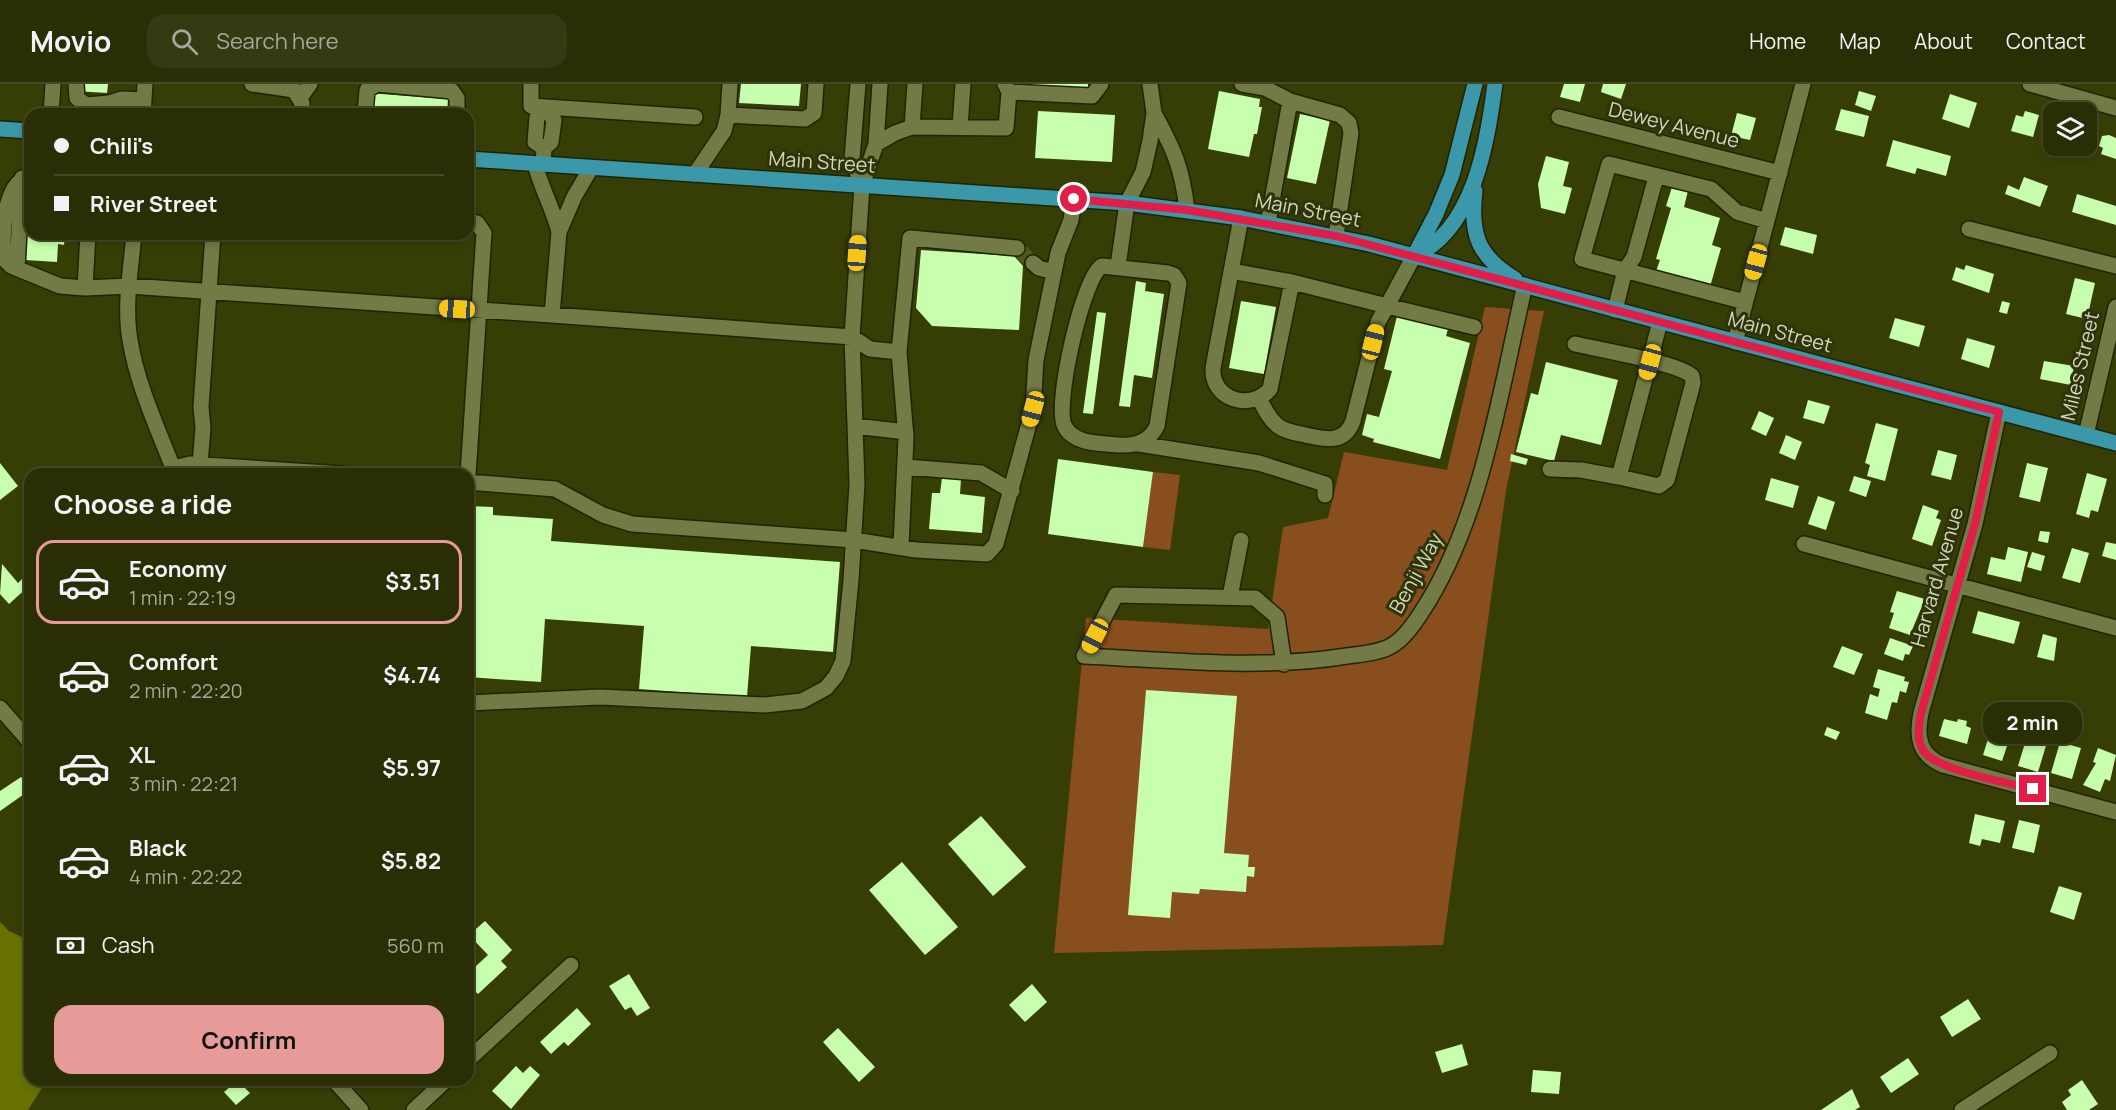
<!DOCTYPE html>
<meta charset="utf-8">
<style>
:root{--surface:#292e04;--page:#353a13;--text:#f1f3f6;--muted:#a5a89a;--line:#454a26;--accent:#e69b98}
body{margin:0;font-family:Manrope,sans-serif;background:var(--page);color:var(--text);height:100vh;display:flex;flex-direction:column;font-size:22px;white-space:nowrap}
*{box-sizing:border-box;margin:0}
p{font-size:20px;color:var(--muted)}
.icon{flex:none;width:33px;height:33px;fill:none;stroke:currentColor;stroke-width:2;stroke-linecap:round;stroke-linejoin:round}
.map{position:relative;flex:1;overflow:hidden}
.side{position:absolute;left:24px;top:384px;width:450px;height:618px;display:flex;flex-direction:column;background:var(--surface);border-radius:18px;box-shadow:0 3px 9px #0003,0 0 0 2px var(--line)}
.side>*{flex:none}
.guide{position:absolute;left:24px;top:24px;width:450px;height:132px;border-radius:18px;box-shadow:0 3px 9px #0003,0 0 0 2px var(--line);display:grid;align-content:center;height:132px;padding:0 30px;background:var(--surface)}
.fabs{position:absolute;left:2043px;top:18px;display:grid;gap:12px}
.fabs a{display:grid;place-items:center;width:54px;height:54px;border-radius:12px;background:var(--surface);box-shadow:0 3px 9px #0003,0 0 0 2px var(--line);font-size:30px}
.end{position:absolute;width:27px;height:27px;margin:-14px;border:8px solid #e11d48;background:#fff;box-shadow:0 0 0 3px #fff}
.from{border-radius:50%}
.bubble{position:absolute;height:42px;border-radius:18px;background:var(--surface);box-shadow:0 3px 9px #0003,0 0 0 2px var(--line);font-size:20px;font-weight:700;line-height:42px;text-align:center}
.car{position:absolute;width:18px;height:36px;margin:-18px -9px;border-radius:8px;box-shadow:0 0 4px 2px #0007;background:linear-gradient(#f5c518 24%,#345 0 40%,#f5c518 0 76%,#345 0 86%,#f5c518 0)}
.guide b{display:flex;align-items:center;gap:21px;height:57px;font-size:22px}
.guide b+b{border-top:2px solid var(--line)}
.guide i{width:15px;height:15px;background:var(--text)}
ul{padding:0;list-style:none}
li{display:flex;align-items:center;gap:18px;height:84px;margin:0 12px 9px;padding:0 18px;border:3px solid transparent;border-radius:18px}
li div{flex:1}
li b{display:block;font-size:22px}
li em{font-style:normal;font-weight:700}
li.active{border-color:var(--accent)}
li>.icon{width:54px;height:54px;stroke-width:1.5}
h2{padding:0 30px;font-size:27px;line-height:72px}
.pay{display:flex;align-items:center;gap:15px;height:66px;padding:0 30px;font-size:22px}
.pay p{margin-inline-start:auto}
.primary-button{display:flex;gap:12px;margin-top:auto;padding:12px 30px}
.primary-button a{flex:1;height:69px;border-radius:18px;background:var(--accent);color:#111;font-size:24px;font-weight:700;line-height:69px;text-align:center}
header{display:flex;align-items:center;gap:36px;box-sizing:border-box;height:84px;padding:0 30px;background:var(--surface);border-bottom:2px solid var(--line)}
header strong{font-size:28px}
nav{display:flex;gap:33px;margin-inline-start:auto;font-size:21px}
.search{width:420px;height:54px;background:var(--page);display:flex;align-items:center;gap:15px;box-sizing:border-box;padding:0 21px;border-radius:18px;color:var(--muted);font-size:22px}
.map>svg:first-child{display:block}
</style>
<header>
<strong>Movio</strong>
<div class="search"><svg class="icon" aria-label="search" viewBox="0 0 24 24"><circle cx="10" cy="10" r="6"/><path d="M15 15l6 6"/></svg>Search here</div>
<nav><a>Home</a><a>Map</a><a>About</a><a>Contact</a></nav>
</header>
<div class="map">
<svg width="2116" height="1026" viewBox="0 0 2116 1026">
<rect width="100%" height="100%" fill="#373e05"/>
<path fill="#894e1d" d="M 1485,223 L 1544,227 L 1506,406 L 1443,861 L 1054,869 L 1086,534 L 1268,545 L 1283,443 L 1328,434 L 1344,368 L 1447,386 Z
M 1153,388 L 1180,391 L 1170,466 L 1143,463 Z"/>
<path fill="#677200" d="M 0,838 L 9,847 L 30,857 L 30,996 L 47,996 L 28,1026 L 0,1026 Z"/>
<path fill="#c7ffae" d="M 75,0 L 108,0 L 107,9 L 75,7 Z
M 741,0 L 801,0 L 799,22 L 739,19 Z
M 1031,0 L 1088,0 L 1088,8 L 1030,3 Z
M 1564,0 L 1585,0 L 1580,18 L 1560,13 Z
M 1603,0 L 1626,0 L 1621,15 L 1601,8 Z
M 1219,7 L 1260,15 L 1259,23 L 1262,23 L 1257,50 L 1254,50 L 1249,73 L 1208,65 Z
M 1859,7 L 1876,12 L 1871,27 L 1855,21 Z
M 368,9 L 448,15 L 447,30 L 366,30 Z
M 1950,10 L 1977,19 L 1969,44 L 1942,35 Z
M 1841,25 L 1869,32 L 1864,53 L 1835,46 Z
M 1038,27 L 1115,31 L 1112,78 L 1035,74 Z
M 2025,27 L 2039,31 L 2033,53 L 2011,47 L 2016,31 L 2023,33 Z
M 1737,29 L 1756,34 L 1750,56 L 1731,52 Z
M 1300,30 L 1330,36 L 1316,100 L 1287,94 Z
M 2109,51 L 2116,54 L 2116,75 L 2101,70 L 2103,64 L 2099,62 L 2102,52 Z
M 1893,56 L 1951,72 L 1946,92 L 1917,84 L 1915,90 L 1886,82 Z
M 1546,72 L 1569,78 L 1563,102 L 1572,104 L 1565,130 L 1541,124 L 1538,100 Z
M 2024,93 L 2048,102 L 2040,123 L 2005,110 L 2008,101 L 2019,106 Z
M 1672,103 L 1688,107 L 1684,123 L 1720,134 L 1712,161 L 1721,164 L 1710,203 L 1656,187 L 1660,176 L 1656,175 L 1671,124 L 1666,122 Z
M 2077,110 L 2116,122 L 2116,141 L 2072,128 Z
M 28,113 L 30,150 L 65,150 L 64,161 L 58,160 L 57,178 L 25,176 L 26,159 L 13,159 Z
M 1785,143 L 1817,151 L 1813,170 L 1780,161 Z
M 921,166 L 1014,172 L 1023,182 L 1019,246 L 932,242 L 916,224 Z
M 1966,181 L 1994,190 L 1989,209 L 1952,196 L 1956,183 L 1964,186 Z
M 2075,194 L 2095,199 L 2087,235 L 2066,230 Z
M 1136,197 L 1146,199 L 1145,207 L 1164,210 L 1152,294 L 1134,291 L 1130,323 L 1119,322 Z
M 1241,217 L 1276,223 L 1264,290 L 1229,284 Z
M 2002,217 L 2010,219 L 2007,230 L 1999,228 Z
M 1097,228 L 1106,229 L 1093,330 L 1083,329 Z
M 1397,232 L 1448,245 L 1446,252 L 1470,259 L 1440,375 L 1373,358 L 1374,355 L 1362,351 L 1367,330 L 1379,333 L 1392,287 L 1384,285 Z
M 1895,234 L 1925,242 L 1919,263 L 1889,254 Z
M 1967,254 L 1995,262 L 1989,284 L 1961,275 Z
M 2044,277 L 2074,282 L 2072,293 L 2077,294 L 2076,302 L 2040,295 Z
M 1546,278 L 1618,296 L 1601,361 L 1561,351 L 1554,377 L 1516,368 L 1531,309 L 1538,311 Z
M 1808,316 L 1830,322 L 1824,340 L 1803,334 Z
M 1759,327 L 1774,334 L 1766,352 L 1751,345 Z
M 1876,339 L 1898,345 L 1885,397 L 1867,392 L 1870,381 L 1865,379 Z
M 1786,351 L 1802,358 L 1795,376 L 1779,369 Z
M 1938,366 L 1957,371 L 1951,396 L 1931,391 Z
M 1511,370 L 1528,375 L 1526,381 L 1510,377 Z
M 1058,375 L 1153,388 L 1143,463 L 1048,450 Z
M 0,379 L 18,402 L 0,416 Z
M 2027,379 L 2048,384 L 2040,418 L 2019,413 Z
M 2087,389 L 2107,395 L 2098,428 L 2091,426 L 2089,434 L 2076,430 Z
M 1854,392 L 1871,397 L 1866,413 L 1849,407 Z
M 942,394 L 961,395 L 960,410 L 985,413 L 982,449 L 929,445 L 932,409 L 940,409 Z
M 1771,394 L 1799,402 L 1793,424 L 1765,416 Z
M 1818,412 L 1835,418 L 1826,446 L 1808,440 Z
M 1923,421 L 1939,427 L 1936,434 L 1941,436 L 1932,462 L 1912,455 Z
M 468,422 L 493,423 L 493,431 L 553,435 L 551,457 L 840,478 L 833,568 L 751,562 L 747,613 L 639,605 L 644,542 L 545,535 L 541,598 L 468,593 Z
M 2040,447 L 2050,448 L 2048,459 L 2038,457 Z
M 2106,458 L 2116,460 L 2116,476 L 2102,472 Z
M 2008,463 L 2028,468 L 2021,498 L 1987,490 L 1991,473 L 2005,476 Z
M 2072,464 L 2089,469 L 2080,499 L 2062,494 Z
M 2032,468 L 2045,472 L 2041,487 L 2027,483 Z
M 2,480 L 18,499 L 23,494 L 30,501 L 9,520 L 0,510 Z
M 1897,507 L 1925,515 L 1910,551 L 1889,544 L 1894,529 L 1890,528 Z
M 1978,527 L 2020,538 L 2014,560 L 1972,549 Z
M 2043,550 L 2057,554 L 2054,577 L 2037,573 Z
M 1890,554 L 1913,562 L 1909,571 L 1905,570 L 1903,577 L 1884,570 Z
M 1842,562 L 1863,570 L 1854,591 L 1833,583 Z
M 1878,585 L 1905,593 L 1904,597 L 1909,598 L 1906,609 L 1900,607 L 1897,619 L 1892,618 L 1887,636 L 1865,629 L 1870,610 L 1878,613 L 1880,605 L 1873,603 Z
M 1146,606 L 1237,612 L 1224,769 L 1249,771 L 1248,783 L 1255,783 L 1254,793 L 1247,792 L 1246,808 L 1200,805 L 1199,810 L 1172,808 L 1170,834 L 1128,831 Z
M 1944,635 L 1957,638 L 1958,635 L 1967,637 L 1966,642 L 1971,644 L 1967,660 L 1939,652 Z
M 1994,636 L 2006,640 L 2002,650 L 2010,653 L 2002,677 L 1983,671 Z
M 2032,636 L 2052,642 L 2038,688 L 2018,682 Z
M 1827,643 L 1840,648 L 1836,656 L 1824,651 Z
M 2060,658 L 2081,664 L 2072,695 L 2051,689 Z
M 2098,664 L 2116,671 L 2110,697 L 2105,695 L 2100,708 L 2083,701 L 2096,679 L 2093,678 Z
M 21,693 L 30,706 L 0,727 L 0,707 Z
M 1975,730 L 2005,737 L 2000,759 L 1982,755 L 1980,762 L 1969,759 Z
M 981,732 L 1026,783 L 993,812 L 948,760 Z
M 2019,736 L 2040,741 L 2034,769 L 2012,764 Z
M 902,778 L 958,843 L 925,871 L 869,806 Z
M 2059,802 L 2082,809 L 2074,836 L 2050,828 Z
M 485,837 L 512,866 L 501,877 L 507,883 L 478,910 L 468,900 L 468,873 L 476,882 L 488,871 L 469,851 Z
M 629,890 L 650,924 L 637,932 L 631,923 L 625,926 L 609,902 Z
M 1032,900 L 1047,918 L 1025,938 L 1009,921 Z
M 1968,915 L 1981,935 L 1952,953 L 1940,933 Z
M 577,924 L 591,940 L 568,962 L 564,958 L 551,970 L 540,958 Z
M 838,944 L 875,983 L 859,998 L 823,958 Z
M 1462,960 L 1468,981 L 1442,989 L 1435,968 Z
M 1908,974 L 1919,990 L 1891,1009 L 1880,993 Z
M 516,982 L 523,989 L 530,982 L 540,991 L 511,1025 L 492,1007 Z
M 1533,986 L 1561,988 L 1559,1010 L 1531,1008 Z
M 232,996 L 254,996 L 245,1004 L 250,1009 L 236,1021 L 224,1008 L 230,1003 L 227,1000 Z
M 2082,996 L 2098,1020 L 2089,1026 L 2067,1026 L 2062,1018 L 2071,1011 L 2068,1006 Z
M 1852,1005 L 1860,1023 L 1855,1026 L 1821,1026 Z"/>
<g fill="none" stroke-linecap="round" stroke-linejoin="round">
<path stroke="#4e5520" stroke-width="15" stroke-dasharray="15 8" stroke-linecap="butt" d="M 1017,164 L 1033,179"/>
<defs>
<path id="minor" d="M 76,0 L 77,14 L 86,21 L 109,19 L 122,15 L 144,16
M 252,0 L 294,6 L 302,19 L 302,30
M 531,0 L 531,22 L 695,33
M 730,0 L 728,31 L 805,35 L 814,29 L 816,0
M 858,0 L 852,75 L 862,101
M 1242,0 L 1265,4 L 1290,17 L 1340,31 L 1349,39 L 1351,49 L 1336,152
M 2030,0 L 2116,24
M 1009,8 L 1092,12 L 1101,0
M 300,14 L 310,0
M 1154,29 C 1174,66 1182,83 1187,126
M 51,30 L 53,0
M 143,30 L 145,0
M 365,30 L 367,6 L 377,0 L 452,7 L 457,14 L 457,30
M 1559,33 L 1780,89
M 912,43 L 915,0
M 960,43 L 963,0
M 876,60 L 895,49 L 912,43 L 1006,44 L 1009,8 L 1005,0
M 544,64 L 535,58 L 537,33 L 545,23
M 535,80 C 541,104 553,124 559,148
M 543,80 L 544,64 L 551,58 L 554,36 L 545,23
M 695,90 L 724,47 L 728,31
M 30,94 C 4,93 0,158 5,176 L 11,182 L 60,202 L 85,204
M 1241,134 L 1213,284 C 1211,315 1250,328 1270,305 L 1292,198
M 468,137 L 477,139 L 484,149 L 468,391
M 1268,139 L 1290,17
M 1969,145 L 2116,182
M 88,150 L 85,204 L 129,202 L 552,231 L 559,148 L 574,113 L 591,84
M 134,150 C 131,184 124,222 130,256 C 137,300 157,343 173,384 L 190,380 L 343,390
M 1033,179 L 1039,184 L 1054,188
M 1102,182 L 1168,189 L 1174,191 L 1179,199 L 1157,342 C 1149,358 1136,362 1119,361 C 1101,359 1075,361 1065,343 C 1053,324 1083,192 1102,182 Z
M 1118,182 L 1127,119 L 1143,88 L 1150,57 L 1154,29 L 1150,0
M 17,184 L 22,94
M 1231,187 L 1292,198 L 1387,222 L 1414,172
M 1745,218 L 1582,175 L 1609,80 L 1711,105 L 1737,128 L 1767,137
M 1615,226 L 1625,186 L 1634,173 L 1656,93
M 552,231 L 852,253 L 862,101 L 876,60 L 880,0
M 1735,258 L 1803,0
M 1575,260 C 1597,265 1679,279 1692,292 L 1693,299 L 1667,396 L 1659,402 L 1619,393 L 1660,238
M 1259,314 C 1264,324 1269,335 1278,342 C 1286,348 1296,349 1305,351 C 1325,355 1344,361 1353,337 L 1378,238 L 1387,222 L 1474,243
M 1999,328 L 1975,440 L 1921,629 C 1916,653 1919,671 1943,681 L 2116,728
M 855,342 L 906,348
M 2086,351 L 2116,223
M 1139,360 L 1259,379 L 1325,400 L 1325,411
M 200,380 L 203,344 L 201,323 L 213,150
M 906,383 L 981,389 L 1012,407
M 1550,385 L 1581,386 L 1619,393
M 468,398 L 555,405 L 603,431 L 632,440 L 854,456 L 916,466 L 987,470 L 996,460 L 1033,325 L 1036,276 L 1058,169 L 1071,136 L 1074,115
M 1804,460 L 2116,544
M 901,462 L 906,354 L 899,268 L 910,154 L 1017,164
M 1230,513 L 1241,456
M 1284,580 L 1277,533 L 1255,514 L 1116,511 L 1084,572 C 1172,576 1260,586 1347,572 C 1361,570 1379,569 1391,562 C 1404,555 1414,540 1421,529 C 1482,437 1500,307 1525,201
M 468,619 L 600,613 L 765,621 L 802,617 L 826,604 L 836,592 L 843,577 L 851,496 L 857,400 L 852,253 L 870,265 L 899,268
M 0,624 L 30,658
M 468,976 L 571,881
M 334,996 L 361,1026
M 414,1026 L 446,996
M 1962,1026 L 2050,969"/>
<path id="major" d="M 0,45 L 30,47
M 468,75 L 1127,119 L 1241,134 L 1369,160 L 2116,359
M 1475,107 C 1470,149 1477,172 1515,195
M 1414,172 C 1474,146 1487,59 1495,0
M 1414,172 L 1436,130 L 1452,91 L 1475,0"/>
</defs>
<use href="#minor" stroke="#1f2400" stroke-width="18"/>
<use href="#major" stroke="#1f2400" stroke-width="18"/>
<use href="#minor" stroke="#727a46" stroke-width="15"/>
<use href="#major" stroke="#3b97aa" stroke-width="15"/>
</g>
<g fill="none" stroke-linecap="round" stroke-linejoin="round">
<path stroke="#e11d48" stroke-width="8" d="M 1074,115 L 1187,126 L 1336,152 L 1999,328 L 1975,440 L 1921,629 C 1919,642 1916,655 1923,666 C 1934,686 2010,699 2033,705"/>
</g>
<g text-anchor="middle" stroke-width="6" stroke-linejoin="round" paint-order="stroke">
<g font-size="20" fill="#d0d6ba" stroke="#2e330a">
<text transform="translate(1674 41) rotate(14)" y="7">Dewey Avenue</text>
<text transform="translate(822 78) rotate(4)" y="7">Main Street</text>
<text transform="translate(1308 126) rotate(11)" y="7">Main Street</text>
<text transform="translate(1780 248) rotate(15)" y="7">Main Street</text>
<text transform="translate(2080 282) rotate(-77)" y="7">Miles Street</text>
<text transform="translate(1416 489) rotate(-61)" y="7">Benji Way</text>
<text transform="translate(1937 493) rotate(-74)" y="7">Harvard Avenue</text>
</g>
</g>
</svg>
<div class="fabs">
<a><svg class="icon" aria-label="layers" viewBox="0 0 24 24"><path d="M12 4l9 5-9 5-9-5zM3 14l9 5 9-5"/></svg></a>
</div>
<i class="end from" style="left:1074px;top:115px"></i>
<i class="end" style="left:2033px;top:705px"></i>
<div class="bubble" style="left:1983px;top:618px;width:99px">2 min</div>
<i class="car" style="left:857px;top:169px;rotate:4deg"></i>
<i class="car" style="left:1756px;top:178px;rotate:195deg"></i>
<i class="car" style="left:457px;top:225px;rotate:273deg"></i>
<i class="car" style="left:1373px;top:258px;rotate:14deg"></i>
<i class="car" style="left:1650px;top:278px;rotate:195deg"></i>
<i class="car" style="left:1033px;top:325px;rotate:195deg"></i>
<i class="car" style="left:1095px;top:552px;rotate:207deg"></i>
<div class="guide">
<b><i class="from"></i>Chili's</b>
<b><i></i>River Street</b>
</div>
<section class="side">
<h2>Choose a ride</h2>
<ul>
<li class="active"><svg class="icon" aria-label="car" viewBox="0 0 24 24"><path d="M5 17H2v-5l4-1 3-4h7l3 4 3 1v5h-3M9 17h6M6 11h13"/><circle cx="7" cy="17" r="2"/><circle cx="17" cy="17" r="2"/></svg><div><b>Economy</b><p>1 min · 22:19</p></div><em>$3.51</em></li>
<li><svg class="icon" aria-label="car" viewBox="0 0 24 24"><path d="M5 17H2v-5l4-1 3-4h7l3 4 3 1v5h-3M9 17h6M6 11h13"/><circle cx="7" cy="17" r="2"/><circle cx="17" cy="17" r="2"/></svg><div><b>Comfort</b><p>2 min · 22:20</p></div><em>$4.74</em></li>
<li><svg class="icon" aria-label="car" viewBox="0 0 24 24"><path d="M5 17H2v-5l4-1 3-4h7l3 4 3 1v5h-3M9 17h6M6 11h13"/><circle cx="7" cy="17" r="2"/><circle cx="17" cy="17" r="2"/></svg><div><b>XL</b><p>3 min · 22:21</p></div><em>$5.97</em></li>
<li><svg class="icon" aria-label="car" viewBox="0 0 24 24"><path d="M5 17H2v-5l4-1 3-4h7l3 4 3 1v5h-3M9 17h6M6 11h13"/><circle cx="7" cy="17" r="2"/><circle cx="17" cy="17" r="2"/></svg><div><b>Black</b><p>4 min · 22:22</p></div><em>$5.82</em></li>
</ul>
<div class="pay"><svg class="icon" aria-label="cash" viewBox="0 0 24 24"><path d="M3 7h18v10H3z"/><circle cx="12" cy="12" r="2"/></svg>Cash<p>560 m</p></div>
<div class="primary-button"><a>Confirm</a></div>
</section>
</div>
